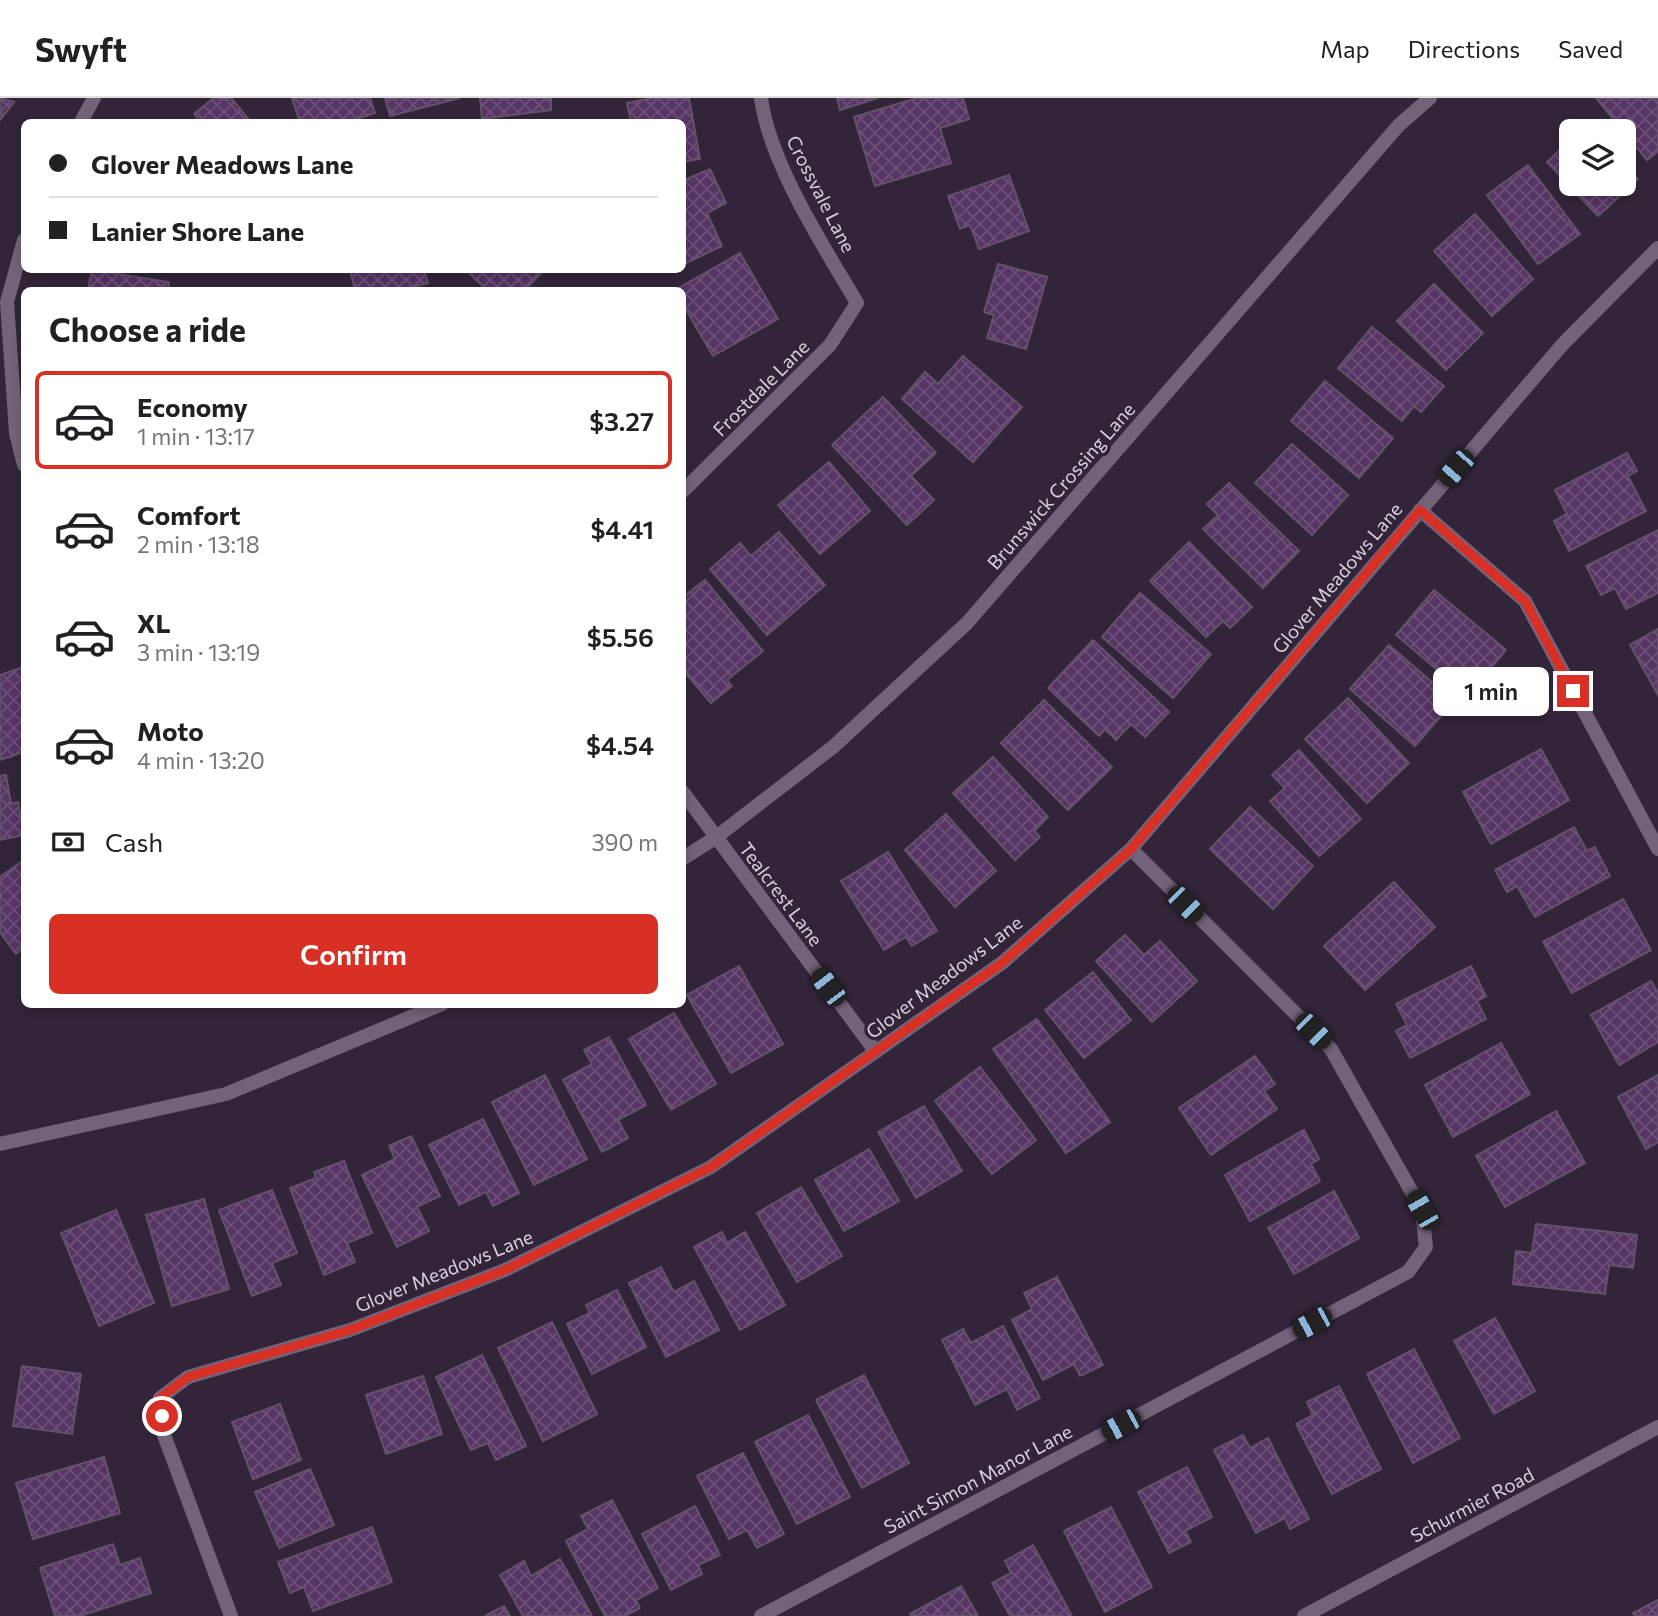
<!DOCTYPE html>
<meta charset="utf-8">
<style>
:root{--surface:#fff;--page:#f2f2f2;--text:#202124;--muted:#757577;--line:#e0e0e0;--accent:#d93025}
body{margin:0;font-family:Commissioner,sans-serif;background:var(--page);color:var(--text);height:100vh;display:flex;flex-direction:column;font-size:26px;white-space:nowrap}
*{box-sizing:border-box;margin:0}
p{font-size:23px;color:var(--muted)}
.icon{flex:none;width:38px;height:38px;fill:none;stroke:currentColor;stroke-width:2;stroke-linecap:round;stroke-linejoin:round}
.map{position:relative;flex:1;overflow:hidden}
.sheet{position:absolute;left:21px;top:189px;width:665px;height:721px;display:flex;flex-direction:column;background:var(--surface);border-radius:10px;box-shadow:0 4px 10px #0003}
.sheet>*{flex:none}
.guide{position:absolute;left:21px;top:21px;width:665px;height:154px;border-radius:10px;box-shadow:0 4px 10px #0003;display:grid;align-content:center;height:154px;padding:0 28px;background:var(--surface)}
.tools{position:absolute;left:1559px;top:21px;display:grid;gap:14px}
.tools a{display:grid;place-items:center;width:77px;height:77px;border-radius:10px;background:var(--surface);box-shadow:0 4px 10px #0003;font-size:35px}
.end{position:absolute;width:32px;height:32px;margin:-16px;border:9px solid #d93025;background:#fff;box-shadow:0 0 0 4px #fff}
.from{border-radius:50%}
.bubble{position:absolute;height:49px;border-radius:10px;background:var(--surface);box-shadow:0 4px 10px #0003;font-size:23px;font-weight:600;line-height:49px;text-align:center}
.car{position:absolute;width:21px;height:42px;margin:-21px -10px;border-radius:9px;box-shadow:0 0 5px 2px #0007;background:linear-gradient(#222 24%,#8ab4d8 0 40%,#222 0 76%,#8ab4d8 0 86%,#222 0)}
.guide b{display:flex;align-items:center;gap:24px;height:66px;font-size:26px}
.guide b+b{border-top:2px solid var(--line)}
.guide i{width:18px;height:18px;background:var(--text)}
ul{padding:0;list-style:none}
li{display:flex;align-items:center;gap:21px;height:98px;margin:0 14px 10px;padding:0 14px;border:4px solid transparent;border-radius:10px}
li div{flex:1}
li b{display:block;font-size:26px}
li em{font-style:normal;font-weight:600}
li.current{border-color:var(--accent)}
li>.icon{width:63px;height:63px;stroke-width:1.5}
h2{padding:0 28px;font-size:32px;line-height:84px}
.pay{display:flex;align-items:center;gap:18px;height:77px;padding:0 28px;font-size:26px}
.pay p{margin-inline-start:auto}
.cta{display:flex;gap:14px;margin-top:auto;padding:14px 28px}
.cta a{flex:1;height:80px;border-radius:10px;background:var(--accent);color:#fff;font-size:28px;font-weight:600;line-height:80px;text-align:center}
header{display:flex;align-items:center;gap:42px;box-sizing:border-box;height:98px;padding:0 35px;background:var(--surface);border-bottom:2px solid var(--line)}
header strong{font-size:33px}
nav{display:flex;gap:38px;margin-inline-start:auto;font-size:24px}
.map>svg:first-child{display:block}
</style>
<header>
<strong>Swyft</strong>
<nav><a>Map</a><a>Directions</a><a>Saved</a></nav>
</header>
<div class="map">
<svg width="1658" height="1518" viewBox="0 0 1658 1518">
<defs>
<pattern id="building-cross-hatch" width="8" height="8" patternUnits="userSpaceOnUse" patternTransform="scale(1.75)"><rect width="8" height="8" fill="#563464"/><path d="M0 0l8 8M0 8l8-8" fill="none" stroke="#6e507a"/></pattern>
</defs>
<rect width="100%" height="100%" fill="#332539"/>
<path fill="url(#building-cross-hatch)" stroke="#625369" stroke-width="2" d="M 0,0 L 14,4 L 0,22 Z
M 214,0 L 231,0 L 251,24 L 201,24 L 194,16 Z
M 292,0 L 370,0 L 375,15 L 347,24 L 300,24 Z
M 385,0 L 460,0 L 390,18 Z
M 480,0 L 551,0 L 551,12 L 482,21 Z
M 653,0 L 689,0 L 700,61 L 682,64 L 682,24 L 631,24 L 627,5 Z
M 837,0 L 878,0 L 840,12 Z
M 917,0 L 963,0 L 969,21 L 940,30 L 951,65 L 875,88 L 854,19 Z
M 1596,0 L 1658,0 L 1658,53 L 1647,62 Z
M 1572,41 L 1572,86 L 1624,86 L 1624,66 L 1638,81 L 1598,118 L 1547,64 Z
M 1528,67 L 1580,136 L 1538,166 L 1487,97 Z
M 710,71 L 726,105 L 707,115 L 722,148 L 682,167 L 682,83 Z
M 1009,77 L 1029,133 L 979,151 L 970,127 L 960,131 L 948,98 Z
M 1475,116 L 1533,181 L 1492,218 L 1434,153 Z
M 740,155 L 778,221 L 713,258 L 682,205 L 682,192 L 675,192 Z
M 998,166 L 1047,179 L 1026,251 L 987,240 L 994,217 L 984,214 Z
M 92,172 L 169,184 L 168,192 L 88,192 Z
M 350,172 L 424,172 L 428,185 L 400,192 L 355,192 Z
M 466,172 L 544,172 L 525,192 L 487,192 Z
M 1434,186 L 1483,235 L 1446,272 L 1397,223 Z
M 1372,229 L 1444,288 L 1421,314 L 1414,308 L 1402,323 L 1338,270 Z
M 963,258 L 1022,309 L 973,364 L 902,301 L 925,274 L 938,286 Z
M 1325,283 L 1393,340 L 1359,380 L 1291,323 Z
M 883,299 L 936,355 L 911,378 L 934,402 L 907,427 L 832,347 Z
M 1292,346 L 1348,397 L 1312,437 L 1255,385 Z
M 1627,355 L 1637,373 L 1628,378 L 1646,413 L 1569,453 L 1554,423 L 1567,416 L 1555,392 Z
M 829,364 L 870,413 L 820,456 L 778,407 Z
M 1229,385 L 1299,453 L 1263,490 L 1203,431 L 1218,417 L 1207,406 Z
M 1658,432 L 1658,495 L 1626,511 L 1615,490 L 1601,497 L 1586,468 Z
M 779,434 L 825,487 L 767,537 L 710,471 L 740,445 L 751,458 Z
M 1189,444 L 1252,509 L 1230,530 L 1223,523 L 1206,539 L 1150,483 Z
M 705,482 L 763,553 L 727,582 L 732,588 L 711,605 L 682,571 L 682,500 Z
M 1434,492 L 1506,552 L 1468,598 L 1396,537 Z
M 1140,495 L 1211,556 L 1173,600 L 1102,539 Z
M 1658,531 L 1658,597 L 1630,547 Z
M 1093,542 L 1169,614 L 1145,639 L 1131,626 L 1116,642 L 1105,631 L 1099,638 L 1048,590 Z
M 1389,547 L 1454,603 L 1415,648 L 1350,591 Z
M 23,569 L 24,620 L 21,621 L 24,654 L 0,662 L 0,577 Z
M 1348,600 L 1409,665 L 1367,705 L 1305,641 Z
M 1044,602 L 1112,669 L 1068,712 L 1001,645 Z
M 1541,651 L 1569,702 L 1491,746 L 1463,694 Z
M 1299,652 L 1361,721 L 1319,758 L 1270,703 L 1285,690 L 1272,677 Z
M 993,659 L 1048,719 L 1034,733 L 1040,739 L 1015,762 L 953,695 Z
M 6,677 L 11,706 L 18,704 L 24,737 L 0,742 L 0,678 Z
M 1250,709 L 1313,768 L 1273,811 L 1210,751 Z
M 946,716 L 996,773 L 955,809 L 905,752 Z
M 1574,729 L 1587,753 L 1595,749 L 1610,778 L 1535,819 L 1517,788 L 1507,794 L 1495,772 Z
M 888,754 L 937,833 L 912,848 L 906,839 L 884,852 L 841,783 Z
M 24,762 L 24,849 L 16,856 L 0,834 L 0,779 Z
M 1394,784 L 1435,829 L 1365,892 L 1324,848 Z
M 1623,801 L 1651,852 L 1572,895 L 1543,844 Z
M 1125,837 L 1144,857 L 1160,843 L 1197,883 L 1152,924 L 1096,863 Z
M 739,868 L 783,946 L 731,975 L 687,897 Z
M 1471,868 L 1486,898 L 1477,903 L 1486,921 L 1410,960 L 1396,933 L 1407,927 L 1396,906 Z
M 1093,874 L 1131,922 L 1084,960 L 1045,912 Z
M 1651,883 L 1658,895 L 1658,944 L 1619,967 L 1591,917 Z
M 674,915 L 716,986 L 671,1012 L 629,941 Z
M 1037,921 L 1110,1024 L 1066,1055 L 993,951 Z
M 609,939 L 646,1007 L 618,1022 L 628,1040 L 602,1054 L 563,982 L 592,966 L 584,952 Z
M 1501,945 L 1530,996 L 1453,1039 L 1425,987 Z
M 1255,958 L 1275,986 L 1264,993 L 1277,1011 L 1211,1057 L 1179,1010 Z
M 980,969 L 1036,1042 L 992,1076 L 935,1003 Z
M 545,977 L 587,1061 L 534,1087 L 492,1004 Z
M 1658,977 L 1658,1044 L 1646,1051 L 1618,999 Z
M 924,1008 L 962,1073 L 916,1100 L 878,1034 Z
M 1556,1013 L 1585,1065 L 1505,1109 L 1476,1058 Z
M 483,1021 L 519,1095 L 493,1108 L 486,1094 L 459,1107 L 429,1047 Z
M 1304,1032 L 1319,1061 L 1311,1066 L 1320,1083 L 1250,1123 L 1225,1077 Z
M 411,1038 L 440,1098 L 417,1109 L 429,1133 L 397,1149 L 362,1077 L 395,1061 L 389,1048 Z
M 869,1051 L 899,1103 L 844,1133 L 815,1082 Z
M 344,1063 L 372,1135 L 347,1145 L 355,1164 L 324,1177 L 290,1090 L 316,1080 L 314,1074 Z
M 801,1089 L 842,1158 L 797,1184 L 757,1115 Z
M 272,1092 L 297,1155 L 272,1165 L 281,1187 L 252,1198 L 219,1112 Z
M 1334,1093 L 1359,1140 L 1294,1176 L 1268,1130 Z
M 204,1101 L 229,1191 L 172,1208 L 146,1117 Z
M 116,1112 L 154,1205 L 99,1228 L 61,1135 Z
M 1536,1126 L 1637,1137 L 1633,1170 L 1609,1167 L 1605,1196 L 1513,1186 L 1516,1153 L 1532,1155 Z
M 722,1134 L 727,1145 L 745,1134 L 785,1207 L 740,1232 L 694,1149 Z
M 661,1169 L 674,1194 L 694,1183 L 719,1232 L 666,1259 L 629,1185 Z
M 1057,1179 L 1103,1267 L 1080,1278 L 1074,1266 L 1043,1282 L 1012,1222 L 1032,1211 L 1024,1195 Z
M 617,1192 L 646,1249 L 592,1276 L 567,1226 L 590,1215 L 586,1207 Z
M 1495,1220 L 1535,1293 L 1494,1316 L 1454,1243 Z
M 552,1224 L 597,1316 L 543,1343 L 498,1250 Z
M 1003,1228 L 1040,1300 L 1017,1312 L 1007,1291 L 975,1307 L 942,1242 L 963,1231 L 971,1245 Z
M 1414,1251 L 1460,1340 L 1413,1365 L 1367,1276 Z
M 482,1257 L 526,1348 L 496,1362 L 488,1345 L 471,1352 L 436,1279 Z
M 22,1268 L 81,1276 L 72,1336 L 13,1328 Z
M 864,1277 L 909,1365 L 862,1390 L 816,1302 Z
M 423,1278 L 442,1336 L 386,1356 L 366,1297 Z
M 1339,1288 L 1381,1371 L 1332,1396 L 1296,1326 L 1313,1317 L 1307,1304 Z
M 280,1306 L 301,1362 L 253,1381 L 232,1324 Z
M 808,1317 L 850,1399 L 797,1426 L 755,1344 Z
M 1243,1337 L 1250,1350 L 1268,1340 L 1309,1421 L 1290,1431 L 1285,1420 L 1256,1435 L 1214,1352 Z
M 743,1355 L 784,1436 L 757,1450 L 747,1432 L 729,1441 L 697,1378 Z
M 104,1359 L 120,1415 L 33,1441 L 16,1385 Z
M 1187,1369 L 1212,1419 L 1185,1433 L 1191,1444 L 1169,1455 L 1138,1394 Z
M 310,1371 L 334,1427 L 279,1450 L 255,1394 Z
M 612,1402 L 658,1490 L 636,1502 L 640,1510 L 625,1518 L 605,1518 L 566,1443 L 588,1431 L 581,1418 Z
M 695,1408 L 720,1457 L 698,1467 L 702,1476 L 671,1492 L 642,1436 Z
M 1111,1409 L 1152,1489 L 1105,1514 L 1064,1433 Z
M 372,1429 L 392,1484 L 313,1513 L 304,1489 L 290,1495 L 278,1464 Z
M 113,1446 L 120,1467 L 140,1460 L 151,1495 L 80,1518 L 55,1518 L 40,1470 Z
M 1033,1447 L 1072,1518 L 1010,1518 L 992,1485 L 1011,1475 L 1005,1463 Z
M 560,1461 L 592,1518 L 523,1518 L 500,1477 L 524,1463 L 531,1478 Z
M 961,1488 L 978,1518 L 911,1518 L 910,1516 Z
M 1658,1502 L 1658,1518 L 1635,1518 L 1633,1515 Z
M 504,1508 L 510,1518 L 485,1518 Z"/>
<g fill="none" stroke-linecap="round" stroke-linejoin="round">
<path stroke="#73637a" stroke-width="14" d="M 81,24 L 94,0
M 24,142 L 7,204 L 16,335 L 24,367
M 682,394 L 830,247 L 857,205 C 824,149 769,64 761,0
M 1420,412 L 1525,503 L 1658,751
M 682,693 L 876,954
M 682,761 L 715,740 L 833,649 L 967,525 L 1399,27 L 1430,0
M 0,1046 L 226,996 L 442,906
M 231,1518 L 164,1337 L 160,1300 L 188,1279 L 350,1232 L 505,1172 L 711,1069 L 1002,865 L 1131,751 L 1562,247 L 1658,150
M 761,1518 L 1408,1174 L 1426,1149 L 1422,1112 L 1331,951 L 1131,751
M 1304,1518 L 1658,1329"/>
</g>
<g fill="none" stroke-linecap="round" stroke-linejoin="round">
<path stroke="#d93025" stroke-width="9" d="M 162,1318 L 160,1300 L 188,1279 L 350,1232 L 505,1172 L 711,1069 L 960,894 L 1002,865 L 1131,751 L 1420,412 L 1525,503 L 1573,593"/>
</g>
<g text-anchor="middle" stroke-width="7" stroke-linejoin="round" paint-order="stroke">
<g font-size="19" fill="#d9d0dd" stroke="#332539">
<text transform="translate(821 96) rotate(63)" y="7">Crossvale Lane</text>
<text transform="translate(761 290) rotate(-45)" y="7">Frostdale Lane</text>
<text transform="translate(1061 388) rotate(-49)" y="7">Brunswick Crossing Lane</text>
<text transform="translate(1337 480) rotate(-50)" y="7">Glover Meadows Lane</text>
<text transform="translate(781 796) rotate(53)" y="7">Tealcrest Lane</text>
<text transform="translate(944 879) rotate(-37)" y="7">Glover Meadows Lane</text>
<text transform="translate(444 1173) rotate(-22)" y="7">Glover Meadows Lane</text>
<text transform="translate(978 1381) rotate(-28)" y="7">Saint Simon Manor Lane</text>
<text transform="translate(1472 1407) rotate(-28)" y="7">Schurmier Road</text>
</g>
</g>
</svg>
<div class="tools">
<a><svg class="icon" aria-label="layers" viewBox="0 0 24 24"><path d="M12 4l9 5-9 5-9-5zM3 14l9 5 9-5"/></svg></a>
</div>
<i class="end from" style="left:162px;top:1318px"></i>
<i class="end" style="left:1573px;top:593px"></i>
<div class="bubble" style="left:1433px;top:569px;width:116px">1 min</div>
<i class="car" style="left:1456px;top:370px;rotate:221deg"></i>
<i class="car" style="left:1185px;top:806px;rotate:135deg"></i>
<i class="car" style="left:828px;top:889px;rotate:323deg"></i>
<i class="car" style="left:1313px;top:933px;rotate:135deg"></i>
<i class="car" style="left:1422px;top:1112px;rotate:330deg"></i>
<i class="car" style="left:1312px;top:1225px;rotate:242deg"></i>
<i class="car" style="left:1121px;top:1327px;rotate:242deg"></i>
<div class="guide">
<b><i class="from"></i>Glover Meadows Lane</b>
<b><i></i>Lanier Shore Lane</b>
</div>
<section class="sheet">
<h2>Choose a ride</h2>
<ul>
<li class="current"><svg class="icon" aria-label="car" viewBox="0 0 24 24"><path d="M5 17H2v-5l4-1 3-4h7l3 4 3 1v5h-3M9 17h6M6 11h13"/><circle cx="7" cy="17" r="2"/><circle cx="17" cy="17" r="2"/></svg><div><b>Economy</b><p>1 min · 13:17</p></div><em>$3.27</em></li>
<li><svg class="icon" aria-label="car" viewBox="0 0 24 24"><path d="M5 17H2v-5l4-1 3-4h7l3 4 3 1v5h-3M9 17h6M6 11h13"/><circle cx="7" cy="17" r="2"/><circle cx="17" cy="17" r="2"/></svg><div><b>Comfort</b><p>2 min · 13:18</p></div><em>$4.41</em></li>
<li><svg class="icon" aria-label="car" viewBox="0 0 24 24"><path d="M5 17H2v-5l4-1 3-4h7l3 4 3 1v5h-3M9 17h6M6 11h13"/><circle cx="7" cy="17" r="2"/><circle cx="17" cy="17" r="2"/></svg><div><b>XL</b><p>3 min · 13:19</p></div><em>$5.56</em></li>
<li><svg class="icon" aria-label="car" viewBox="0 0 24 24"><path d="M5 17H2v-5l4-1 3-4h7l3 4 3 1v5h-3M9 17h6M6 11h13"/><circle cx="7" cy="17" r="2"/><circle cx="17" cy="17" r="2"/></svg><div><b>Moto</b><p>4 min · 13:20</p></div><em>$4.54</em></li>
</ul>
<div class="pay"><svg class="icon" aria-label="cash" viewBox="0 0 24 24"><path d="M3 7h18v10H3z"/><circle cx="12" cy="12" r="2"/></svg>Cash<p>390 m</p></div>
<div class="cta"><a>Confirm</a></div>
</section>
</div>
